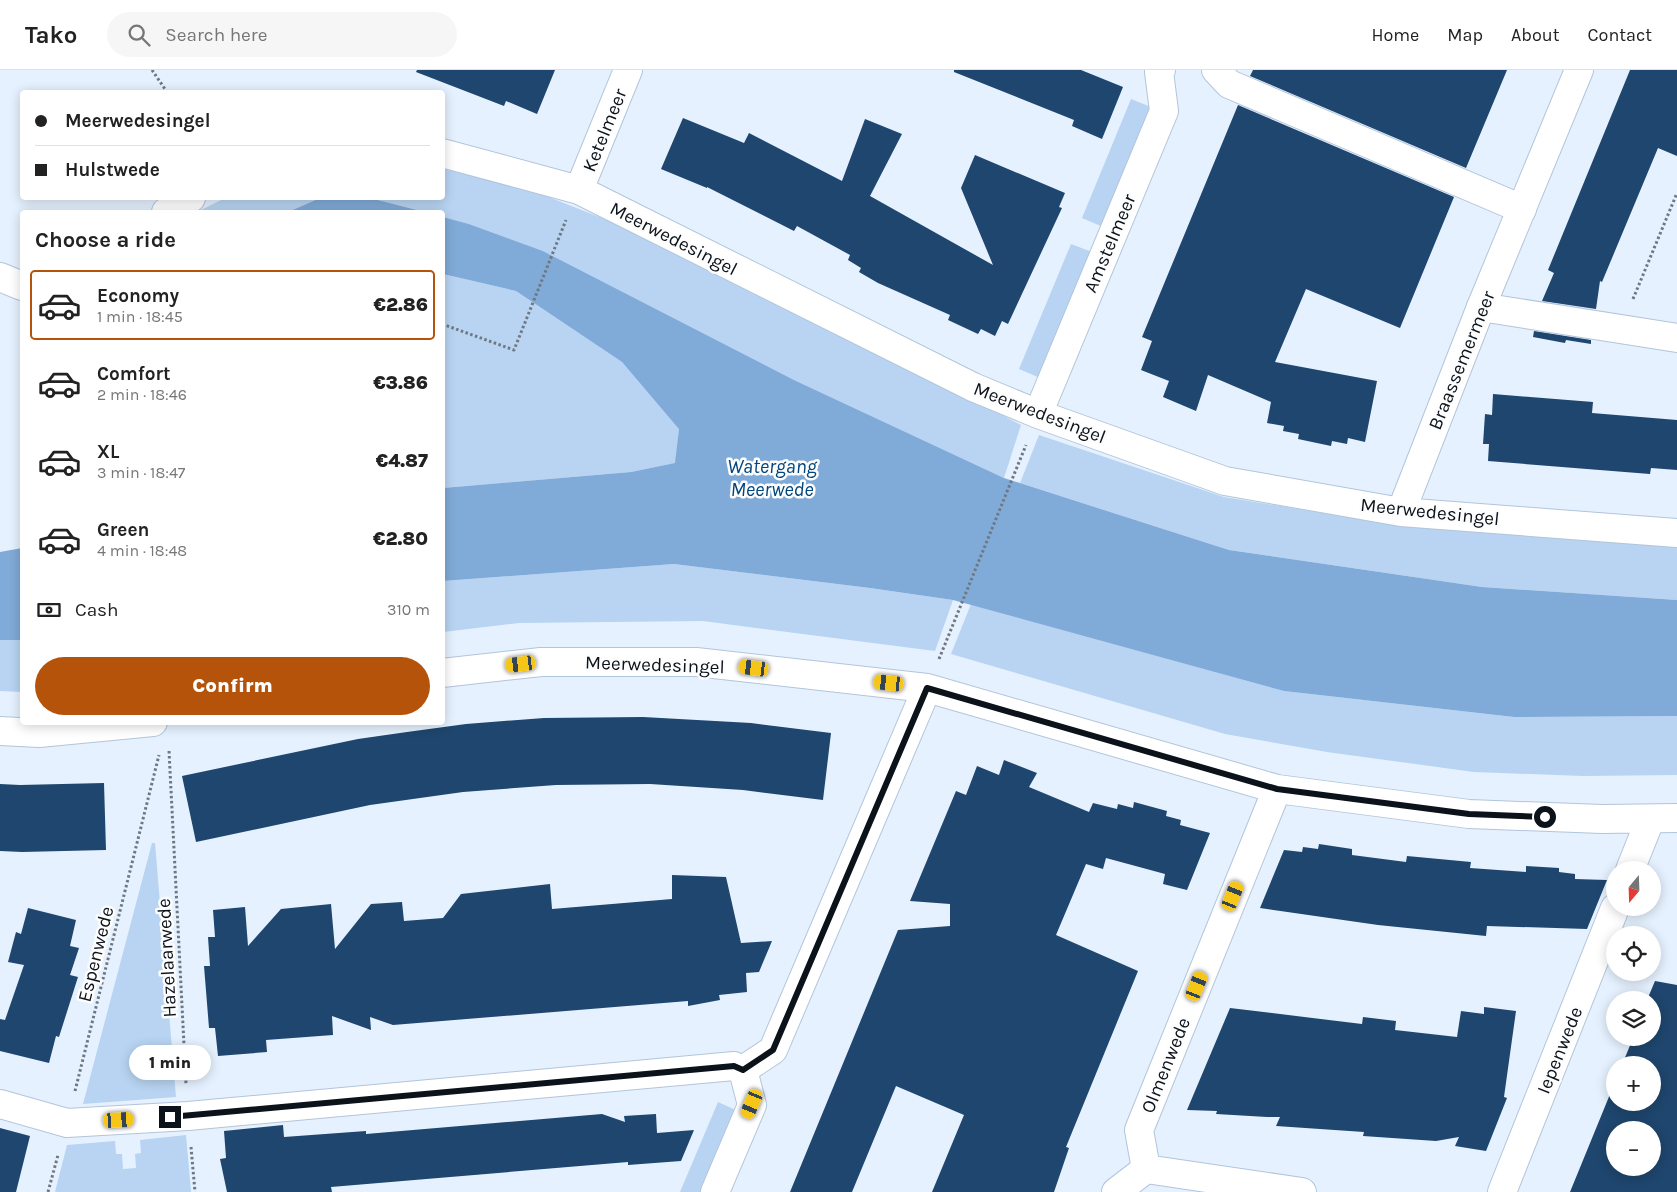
<!DOCTYPE html>
<meta charset="utf-8">
<style>
:root{--surface:#fff;--page:#f6f6f6;--text:#222;--muted:#767676;--line:#e0e0e0;--accent:#b45309}
body{margin:0;font-family:Karla,sans-serif;background:var(--page);color:var(--text);height:100vh;display:flex;flex-direction:column;font-size:19px;white-space:nowrap}
*{box-sizing:border-box;margin:0}
p{font-size:16px;color:var(--muted)}
.icon{flex:none;width:28px;height:28px;fill:none;stroke:currentColor;stroke-width:2;stroke-linecap:round;stroke-linejoin:round}
.map{position:relative;flex:1;overflow:hidden}
.sheet{position:absolute;left:20px;top:140px;width:425px;height:515px;display:flex;flex-direction:column;background:var(--surface);border-radius:5px;box-shadow:0 2px 12px #0003}
.sheet>*{flex:none}
.top-card{position:absolute;left:20px;top:20px;width:425px;height:110px;border-radius:5px;box-shadow:0 2px 12px #0003;display:grid;align-content:center;height:110px;padding:0 15px;background:var(--surface)}
.needle{width:32px;rotate:199deg}
.tools{position:absolute;left:1606px;top:791px;display:grid;gap:10px}
.tools a{display:grid;place-items:center;width:55px;height:55px;border-radius:50%;background:var(--surface);box-shadow:0 2px 12px #0003;font-size:25px}
.end{position:absolute;width:22px;height:22px;margin:-11px;border:6px solid #0b1219;background:#fff;box-shadow:0 0 0 2px #fff}
.from{border-radius:50%}
.bubble{position:absolute;height:35px;border-radius:18px;background:var(--surface);box-shadow:0 2px 12px #0003;font-size:16px;font-weight:800;line-height:35px;text-align:center}
.car{position:absolute;width:15px;height:30px;margin:-15px -8px;border-radius:6px;box-shadow:0 0 4px 1px #0007;background:linear-gradient(#f5c518 24%,#345 0 40%,#f5c518 0 76%,#345 0 86%,#f5c518 0)}
.top-card b{display:flex;align-items:center;gap:18px;height:48px;font-size:19px}
.top-card b+b{border-top:1px solid var(--line)}
.top-card i{width:12px;height:12px;background:var(--text)}
ul{padding:0;list-style:none}
li{display:flex;align-items:center;gap:15px;height:70px;margin:0 10px 8px;padding:0 5px;border:2px solid transparent;border-radius:5px}
li div{flex:1}
li b{display:block;font-size:19px}
li em{font-style:normal;font-weight:800}
li.on{border-color:var(--accent)}
li>.icon{width:45px;height:45px;stroke-width:1.5}
h2{padding:0 15px;font-size:22px;line-height:60px}
.pay{display:flex;align-items:center;gap:12px;height:55px;padding:0 15px;font-size:19px}
.pay p{margin-inline-start:auto}
.primary-button{display:flex;gap:10px;margin-top:auto;padding:10px 15px}
.primary-button a{flex:1;height:58px;border-radius:30px;background:var(--accent);color:#fff;font-size:20px;font-weight:800;line-height:58px;text-align:center}
header{display:flex;align-items:center;gap:30px;box-sizing:border-box;height:70px;padding:0 25px;background:var(--surface);border-bottom:1px solid var(--line)}
header strong{font-size:24px}
nav{display:flex;gap:28px;margin-inline-start:auto;font-size:18px}
.search{width:350px;height:45px;background:var(--page);display:flex;align-items:center;gap:12px;box-sizing:border-box;padding:0 18px;border-radius:28px;color:var(--muted);font-size:19px}
.map>svg:first-child{display:block}
</style>
<header>
<strong>Tako</strong>
<div class="search"><svg class="icon" aria-label="search" viewBox="0 0 24 24"><circle cx="10" cy="10" r="6"/><path d="M15 15l6 6"/></svg>Search here</div>
<nav><a>Home</a><a>Map</a><a>About</a><a>Contact</a></nav>
</header>
<div class="map">
<svg width="1677" height="1122" viewBox="0 0 1677 1122">
<rect width="100%" height="100%" fill="#e5f1fe"/>
<path fill="#b8d4f2" d="M 1131,29 L 1151,37 L 1103,157 L 1082,148 Z
M 443,99 L 531,120 L 680,179 L 856,268 L 1021,355 L 1004,408 L 794,310 L 543,181 L 469,154 L 443,147 L 442,142 L 425,142 L 370,128 L 442,128 Z
M 225,128 L 328,128 L 320,128 L 288,142 L 197,142 Z
M 1071,174 L 1092,182 L 1040,308 L 1019,299 Z
M 443,204 L 516,221 L 622,292 L 679,358 L 676,393 L 631,402 L 443,418 Z
M 1039,365 L 1224,427 L 1387,453 L 1677,476 L 1677,530 L 1482,517 L 1229,480 L 1020,413 Z
M 674,494 L 870,518 L 953,530 L 935,581 L 703,551 L 519,553 L 443,562 L 443,511 Z
M 971,534 L 1284,621 L 1514,647 L 1677,646 L 1677,705 L 1583,706 L 1474,702 L 1327,682 L 1225,664 L 951,584 Z
M 0,570 L 22,570 L 22,622 L 0,621 Z
M 152,773 L 155,773 L 176,1027 L 83,1034 Z
M 718,1032 L 738,1041 L 704,1122 L 680,1122 Z
M 186,1065 L 191,1122 L 55,1122 L 67,1075 L 115,1071 L 116,1084 L 122,1084 L 123,1099 L 136,1098 L 135,1084 L 141,1083 L 140,1070 Z"/>
<path fill="#80aad7" d="M 320,128 L 370,128 L 425,142 L 288,142 Z
M 443,147 L 469,154 L 543,181 L 794,310 L 1004,408 L 1229,480 L 1482,517 L 1677,530 L 1677,646 L 1514,647 L 1284,621 L 953,530 L 870,518 L 674,494 L 443,511 L 443,418 L 631,402 L 675,393 L 679,359 L 622,292 L 516,221 L 443,204 Z
M 22,478 L 22,570 L 0,570 L 0,482 Z"/>
<path fill="#1f466e" fill-rule="evenodd" d="M 417,0 L 555,0 L 537,44 L 506,31 L 504,36 L 416,2 Z
M 954,0 L 1081,0 L 1123,17 L 1102,69 L 1072,56 L 1074,50 L 954,2 Z
M 1253,0 L 1507,0 L 1466,98 L 1250,6 Z
M 1630,0 L 1677,0 L 1677,86 L 1658,78 L 1602,212 L 1600,211 L 1596,239 L 1542,231 L 1554,203 L 1548,200 Z
M 1238,35 L 1454,127 L 1400,258 L 1306,219 L 1275,292 L 1377,311 L 1365,372 L 1348,368 L 1347,374 L 1332,371 L 1331,376 L 1298,369 L 1299,364 L 1283,361 L 1284,356 L 1267,353 L 1271,332 L 1208,305 L 1196,341 L 1163,327 L 1169,311 L 1141,300 L 1152,271 L 1142,267 Z
M 683,48 L 744,73 L 749,63 L 842,111 L 865,49 L 902,64 L 870,126 L 993,195 L 961,118 L 975,85 L 1065,123 L 1059,137 L 1062,138 L 1008,254 L 1002,251 L 995,266 L 981,259 L 978,264 L 948,250 L 950,245 L 878,213 L 859,202 L 861,198 L 848,190 L 850,185 L 797,156 L 794,161 L 707,117 L 707,118 L 661,99 Z
M 1534,261 L 1591,270 L 1591,274 L 1566,270 L 1565,273 L 1533,267 Z
M 1493,324 L 1593,332 L 1592,343 L 1677,350 L 1677,400 L 1651,398 L 1650,404 L 1488,391 L 1489,374 L 1483,374 L 1485,344 L 1492,345 Z
M 643,647 L 751,653 L 831,663 L 823,730 L 743,720 L 650,714 L 556,715 L 463,722 L 370,735 L 196,772 L 182,706 L 358,669 L 407,662 L 466,654 L 544,648 Z
M 1004,690 L 1037,703 L 1029,717 L 1089,742 L 1093,733 L 1117,739 L 1118,734 L 1133,738 L 1134,732 L 1167,741 L 1166,746 L 1181,750 L 1180,755 L 1210,763 L 1187,820 L 1163,814 L 1165,804 L 1106,788 L 1103,799 L 1086,794 L 1056,865 L 1138,901 L 1066,1077 L 1069,1078 L 1054,1122 L 932,1122 L 964,1045 L 896,1016 L 852,1122 L 790,1122 L 898,860 L 950,856 L 950,834 L 910,831 L 956,721 L 966,725 L 977,696 L 999,705 Z
M 104,713 L 106,780 L 22,782 L 0,781 L 0,714 L 20,715 Z
M 1319,774 L 1352,779 L 1352,785 L 1406,792 L 1407,786 L 1471,792 L 1470,798 L 1526,802 L 1526,796 L 1559,798 L 1559,802 L 1575,804 L 1575,809 L 1607,810 L 1587,859 L 1487,856 L 1486,866 L 1378,855 L 1260,838 L 1284,780 L 1302,782 L 1303,777 L 1318,779 Z
M 672,805 L 726,807 L 741,873 L 772,871 L 759,902 L 746,903 L 747,922 L 719,925 L 720,930 L 688,936 L 688,931 L 393,955 L 370,947 L 371,960 L 332,946 L 333,965 L 266,970 L 267,982 L 218,986 L 215,958 L 209,958 L 204,896 L 210,896 L 208,867 L 215,867 L 213,840 L 245,837 L 248,876 L 281,839 L 331,834 L 335,879 L 371,834 L 402,832 L 404,851 L 443,848 L 461,824 L 550,814 L 552,839 L 672,829 Z
M 28,838 L 76,850 L 70,876 L 79,878 L 70,905 L 78,907 L 59,967 L 56,966 L 49,993 L 0,981 L 0,949 L 5,950 L 24,895 L 8,892 L 16,862 L 21,864 Z
M 1655,911 L 1677,915 L 1677,1122 L 1570,1122 L 1615,1012 L 1615,1032 L 1652,1032 L 1652,995 L 1622,995 L 1633,968 L 1652,968 L 1652,930 L 1647,930 ZM 1615,1060 L 1652,1060 L 1652,1098 L 1615,1098 Z
M 1484,937 L 1516,941 L 1504,1027 L 1507,1028 L 1486,1081 L 1455,1076 L 1459,1067 L 1436,1071 L 1363,1066 L 1364,1062 L 1276,1056 L 1280,1047 L 1267,1047 L 1216,1044 L 1217,1041 L 1187,1040 L 1230,938 L 1362,954 L 1363,947 L 1396,951 L 1395,960 L 1457,967 L 1461,941 L 1484,944 Z
M 602,1044 L 625,1052 L 624,1046 L 656,1044 L 657,1063 L 694,1060 L 681,1091 L 628,1095 L 628,1092 L 331,1117 L 332,1122 L 227,1122 L 220,1089 L 226,1088 L 224,1061 L 283,1055 L 284,1067 L 366,1061 L 366,1064 Z
M 0,1058 L 30,1066 L 16,1122 L 0,1122 Z"/>
<g fill="none" stroke-linecap="round" stroke-linejoin="round">
<defs>
<path id="pedestrian" d="M 1216,0 L 1229,14 L 1522,139
M 1481,237 L 1677,268"/>
<path id="minor" d="M 442,83 L 579,120 L 973,317 L 1038,344 L 1225,411 L 1401,442 L 1677,463
M 579,120 L 628,0
M 166,142 L 191,128
M 0,207 L 22,216
M 1038,344 L 1164,41 L 1159,2 L 1161,0
M 1401,442 L 1481,237 L 1579,0
M 442,603 L 541,592 L 696,592 L 927,618 L 1277,719 L 1469,744 L 1602,749 L 1677,748
M 0,661 L 39,663 L 153,652
M 1630,800 L 1650,750
M 0,1034 L 67,1053 L 188,1046 L 734,996 L 743,1000
M 1146,1099 L 1139,1060 L 1277,719
M 1146,1099 L 1302,1122
M 715,1122 L 752,1035 L 743,1000 L 773,980 L 927,618
M 1116,1122 L 1146,1099
M 1502,1122 L 1615,838"/>
</defs>
<use href="#pedestrian" stroke="#b2c5da" stroke-width="30"/>
<use href="#minor" stroke="#b2c5da" stroke-width="30"/>
<path stroke="#6f7882" stroke-width="3" stroke-dasharray="2.5 2.5" stroke-linecap="butt" d="M 152,0 L 167,22
M 1633,229 L 1677,123
M 442,254 L 514,280 L 566,150
M 939,589 L 1026,375
M 169,681 L 186,1014
M 75,1021 L 159,685
M 191,1077 L 195,1122
M 48,1122 L 58,1085"/>
<use href="#pedestrian" stroke="#fff" stroke-width="28"/>
<use href="#minor" stroke="#fff" stroke-width="28"/>
</g>
<g fill="none" stroke-linecap="round" stroke-linejoin="round">
<path stroke="#0b1219" stroke-width="6" d="M 170,1047 L 734,996 L 743,1000 L 773,980 L 927,618 L 1277,719 L 1469,744 L 1545,747"/>
</g>
<g text-anchor="middle" stroke-width="5" stroke-linejoin="round" paint-order="stroke">
<g font-size="19" fill="#0b1219" stroke="#fdfdfd">
<text transform="translate(604 60) rotate(-68)" y="7">Ketelmeer</text>
<text transform="translate(674 168) rotate(27)" y="7">Meerwedesingel</text>
<text transform="translate(1109 173) rotate(-67)" y="7">Amstelmeer</text>
<text transform="translate(1461 290) rotate(-68)" y="7">Braassemermeer</text>
<text transform="translate(1040 342) rotate(21)" y="7">Meerwedesingel</text>
<text transform="translate(1430 441) rotate(6)" y="7">Meerwedesingel</text>
<text transform="translate(655 594) rotate(2)" y="7">Meerwedesingel</text>
<text transform="translate(95 884) rotate(-76)" y="7">Espenwede</text>
<text transform="translate(166 888) rotate(-93)" y="7">Hazelaarwede</text>
<text transform="translate(1559 980) rotate(-68)" y="7">Iepenwede</text>
<text transform="translate(1165 995) rotate(-68)" y="7">Olmenwede</text>
</g>
<g font-size="20" font-style="italic" fill="#01457c" stroke="#fdfdfd">
<text x="772" y="403">Watergang<tspan x="772" dy="23">Meerwede</tspan></text>
</g>
</g>
</svg>
<div class="tools">
<a><svg class="needle" viewBox="-14 -14 28 28"><path d="M0-13l5 13h-10z" fill="#e53935"/><path d="M0 13l5-13h-10z" fill="#767676"/></svg></a>
<a><svg class="icon" aria-label="locate" viewBox="0 0 24 24"><circle cx="12" cy="12" r="6"/><path d="M12 2v4M12 18v4M2 12h4M18 12h4"/></svg></a>
<a><svg class="icon" aria-label="layers" viewBox="0 0 24 24"><path d="M12 4l9 5-9 5-9-5zM3 14l9 5 9-5"/></svg></a>
<a>+</a>
<a>−</a>
</div>
<i class="end from" style="left:1545px;top:747px"></i>
<i class="end" style="left:170px;top:1047px"></i>
<div class="bubble" style="left:129px;top:975px;width:82px">1 min</div>
<i class="car" style="left:521px;top:594px;rotate:263deg"></i>
<i class="car" style="left:754px;top:598px;rotate:277deg"></i>
<i class="car" style="left:889px;top:613px;rotate:276deg"></i>
<i class="car" style="left:1233px;top:826px;rotate:22deg"></i>
<i class="car" style="left:1197px;top:916px;rotate:22deg"></i>
<i class="car" style="left:752px;top:1034px;rotate:203deg"></i>
<i class="car" style="left:119px;top:1050px;rotate:87deg"></i>
<div class="top-card">
<b><i class="from"></i>Meerwedesingel</b>
<b><i></i>Hulstwede</b>
</div>
<section class="sheet">
<h2>Choose a ride</h2>
<ul>
<li class="on"><svg class="icon" aria-label="car" viewBox="0 0 24 24"><path d="M5 17H2v-5l4-1 3-4h7l3 4 3 1v5h-3M9 17h6M6 11h13"/><circle cx="7" cy="17" r="2"/><circle cx="17" cy="17" r="2"/></svg><div><b>Economy</b><p>1 min · 18:45</p></div><em>€2.86</em></li>
<li><svg class="icon" aria-label="car" viewBox="0 0 24 24"><path d="M5 17H2v-5l4-1 3-4h7l3 4 3 1v5h-3M9 17h6M6 11h13"/><circle cx="7" cy="17" r="2"/><circle cx="17" cy="17" r="2"/></svg><div><b>Comfort</b><p>2 min · 18:46</p></div><em>€3.86</em></li>
<li><svg class="icon" aria-label="car" viewBox="0 0 24 24"><path d="M5 17H2v-5l4-1 3-4h7l3 4 3 1v5h-3M9 17h6M6 11h13"/><circle cx="7" cy="17" r="2"/><circle cx="17" cy="17" r="2"/></svg><div><b>XL</b><p>3 min · 18:47</p></div><em>€4.87</em></li>
<li><svg class="icon" aria-label="car" viewBox="0 0 24 24"><path d="M5 17H2v-5l4-1 3-4h7l3 4 3 1v5h-3M9 17h6M6 11h13"/><circle cx="7" cy="17" r="2"/><circle cx="17" cy="17" r="2"/></svg><div><b>Green</b><p>4 min · 18:48</p></div><em>€2.80</em></li>
</ul>
<div class="pay"><svg class="icon" aria-label="cash" viewBox="0 0 24 24"><path d="M3 7h18v10H3z"/><circle cx="12" cy="12" r="2"/></svg>Cash<p>310 m</p></div>
<div class="primary-button"><a>Confirm</a></div>
</section>
</div>
